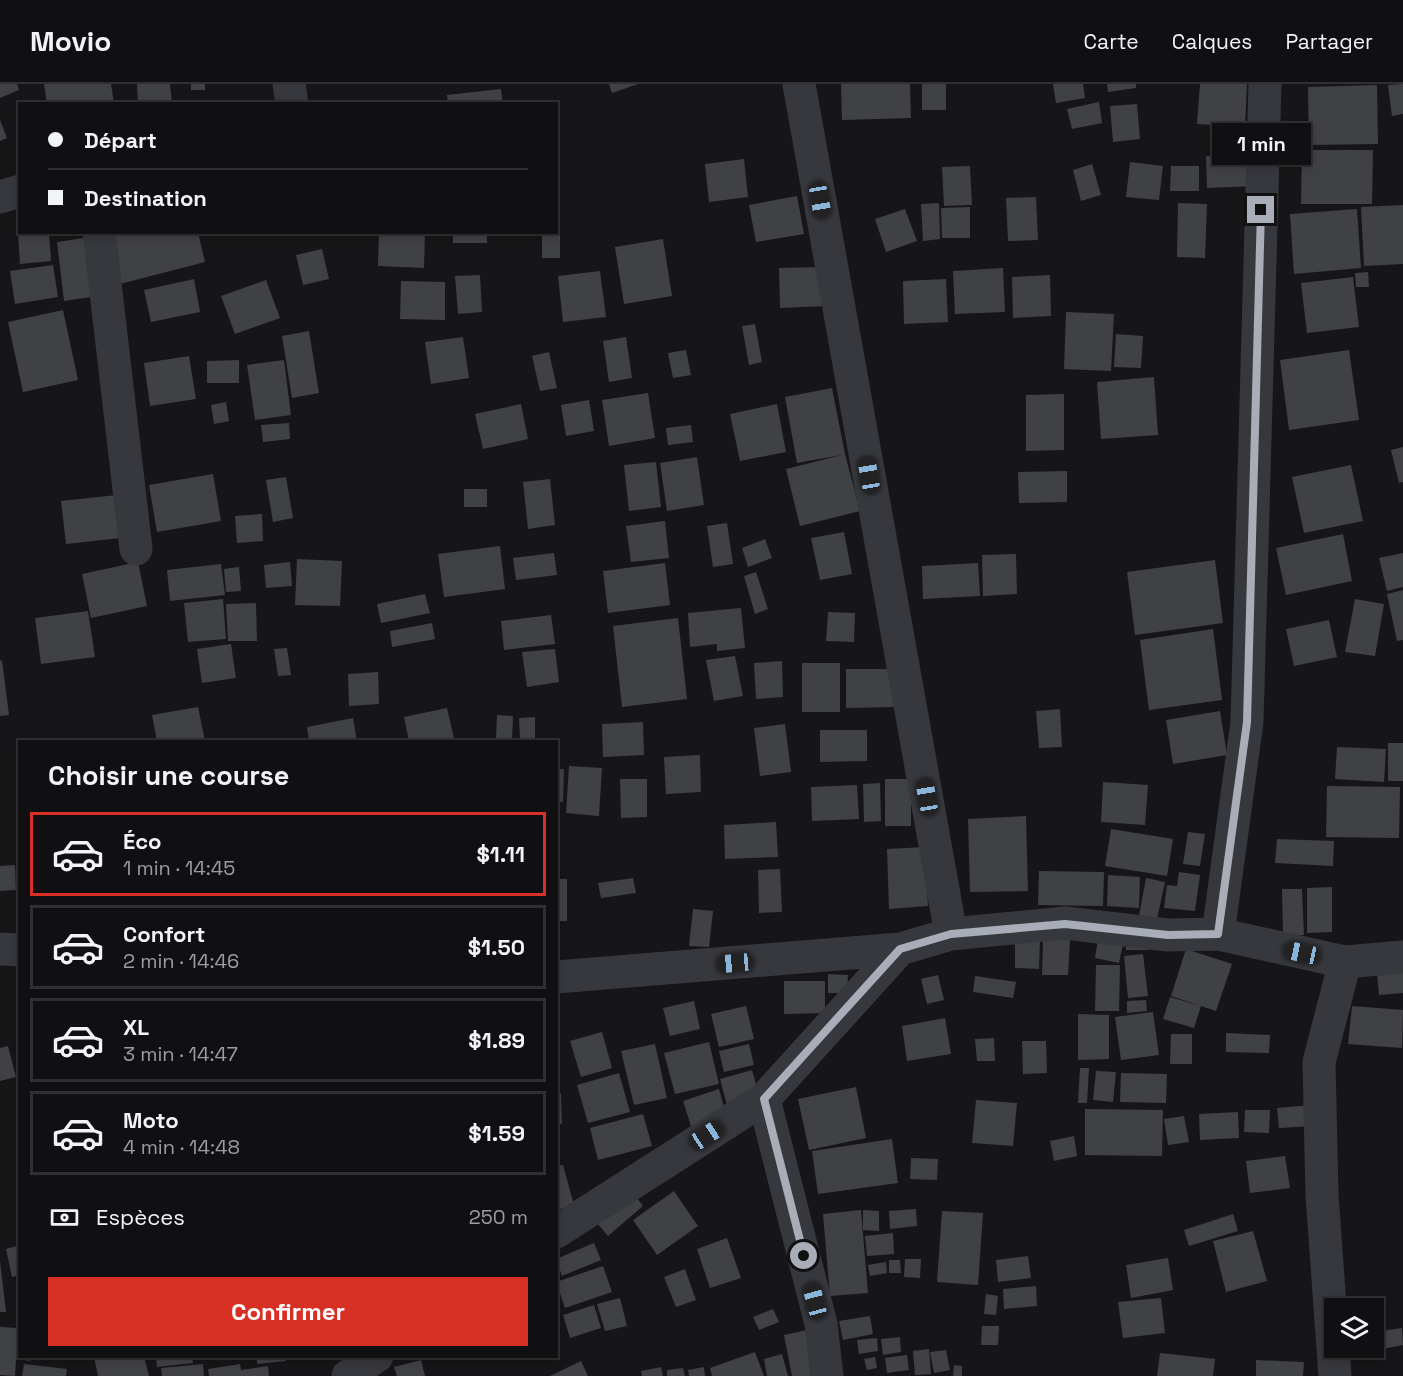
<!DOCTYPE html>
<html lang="fr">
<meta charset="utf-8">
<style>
:root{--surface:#101012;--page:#19191b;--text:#f1f3f6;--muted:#9c9d9f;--line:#303032;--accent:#d93025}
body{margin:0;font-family:"Space Grotesk",sans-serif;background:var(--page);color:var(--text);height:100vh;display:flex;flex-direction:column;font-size:22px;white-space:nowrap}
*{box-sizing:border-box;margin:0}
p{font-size:20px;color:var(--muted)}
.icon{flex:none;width:33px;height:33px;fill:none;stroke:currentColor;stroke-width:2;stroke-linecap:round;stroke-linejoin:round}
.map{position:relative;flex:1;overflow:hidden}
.side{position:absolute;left:18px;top:656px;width:540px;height:618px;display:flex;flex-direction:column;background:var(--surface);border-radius:0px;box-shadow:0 3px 9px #0003,0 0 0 2px var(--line)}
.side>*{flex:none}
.top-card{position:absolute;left:18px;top:18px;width:540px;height:132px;border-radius:0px;box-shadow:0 3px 9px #0003,0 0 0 2px var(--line);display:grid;align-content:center;height:132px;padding:0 30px;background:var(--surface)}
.controls{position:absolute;left:1324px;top:1214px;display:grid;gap:12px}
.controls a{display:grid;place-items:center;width:60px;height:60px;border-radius:0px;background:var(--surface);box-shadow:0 3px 9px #0003,0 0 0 2px var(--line);font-size:30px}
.end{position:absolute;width:27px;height:27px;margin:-14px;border:8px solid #a8adb8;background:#111;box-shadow:0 0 0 3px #111}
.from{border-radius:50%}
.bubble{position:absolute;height:42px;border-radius:0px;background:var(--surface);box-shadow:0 3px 9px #0003,0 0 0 2px var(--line);font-size:20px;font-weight:700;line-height:42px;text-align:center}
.car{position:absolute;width:18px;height:36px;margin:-18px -9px;border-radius:8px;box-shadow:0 0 4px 2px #0007;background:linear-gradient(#222 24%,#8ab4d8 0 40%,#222 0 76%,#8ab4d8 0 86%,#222 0)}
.top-card b{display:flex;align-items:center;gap:21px;height:57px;font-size:22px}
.top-card b+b{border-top:2px solid var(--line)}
.top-card i{width:15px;height:15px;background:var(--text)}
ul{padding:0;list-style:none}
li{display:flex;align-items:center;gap:18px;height:84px;margin:0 12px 9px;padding:0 18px;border:3px solid var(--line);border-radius:0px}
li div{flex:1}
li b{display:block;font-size:22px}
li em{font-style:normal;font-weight:700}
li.active{border-color:var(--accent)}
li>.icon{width:54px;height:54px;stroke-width:1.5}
h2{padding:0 30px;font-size:27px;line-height:72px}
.pay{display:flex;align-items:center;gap:15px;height:66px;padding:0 30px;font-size:22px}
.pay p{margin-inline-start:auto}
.action{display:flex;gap:12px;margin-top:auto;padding:12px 30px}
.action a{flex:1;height:69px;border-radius:0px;background:var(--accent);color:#fff;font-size:24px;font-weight:700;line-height:69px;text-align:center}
header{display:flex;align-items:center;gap:36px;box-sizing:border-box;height:84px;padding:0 30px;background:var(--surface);border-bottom:2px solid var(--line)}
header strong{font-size:28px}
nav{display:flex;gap:33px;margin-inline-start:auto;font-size:21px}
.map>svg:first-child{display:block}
</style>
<header>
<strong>Movio</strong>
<nav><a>Carte</a><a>Calques</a><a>Partager</a></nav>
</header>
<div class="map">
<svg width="1403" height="1292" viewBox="0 0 1403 1292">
<rect width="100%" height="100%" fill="#161618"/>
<path fill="#404145" d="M 0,0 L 17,0 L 19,6 L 0,14 Z
M 44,0 L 111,0 L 114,20 L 47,20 Z
M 137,0 L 170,0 L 172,19 L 138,20 Z
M 191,0 L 205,0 L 205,6 L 191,6 Z
M 609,0 L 638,0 L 612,9 Z
M 841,0 L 910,0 L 911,34 L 842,36 Z
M 922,0 L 946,0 L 946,26 L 922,26 Z
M 1053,0 L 1083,0 L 1085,14 L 1056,19 Z
M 1107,0 L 1136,0 L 1136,4 L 1108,8 Z
M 1200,0 L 1247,0 L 1245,43 L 1197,40 Z
M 1403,0 L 1403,30 L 1392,32 L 1388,1 Z
M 1377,1 L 1378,60 L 1309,61 L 1308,3 Z
M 501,5 L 503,20 L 448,20 L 447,11 Z
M 1099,18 L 1102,39 L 1072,45 L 1067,25 Z
M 1137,20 L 1140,55 L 1113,58 L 1110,22 Z
M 0,36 L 7,54 L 0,57 Z
M 1302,66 L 1373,66 L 1372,120 L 1301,120 Z
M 1254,71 L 1255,102 L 1207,104 L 1206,72 Z
M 744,75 L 748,113 L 709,118 L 705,80 Z
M 1130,78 L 1163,82 L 1159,116 L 1126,113 Z
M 1092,80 L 1101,111 L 1081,117 L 1073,86 Z
M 970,82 L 972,121 L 944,122 L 942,83 Z
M 1171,82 L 1199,82 L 1199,107 L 1170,107 Z
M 797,112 L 804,150 L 756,158 L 749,121 Z
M 1036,113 L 1038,156 L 1008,157 L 1006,114 Z
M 939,119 L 940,155 L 923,157 L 921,120 Z
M 1178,119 L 1207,120 L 1205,174 L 1177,173 Z
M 1403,121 L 1403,180 L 1364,182 L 1361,123 Z
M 970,123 L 970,154 L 942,154 L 941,124 Z
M 905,125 L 917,157 L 886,168 L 875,135 Z
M 1357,125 L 1361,184 L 1294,190 L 1290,130 Z
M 556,138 L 560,138 L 560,174 L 542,174 L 542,148 L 556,148 Z
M 18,148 L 49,148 L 51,177 L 20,180 Z
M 107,148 L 198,148 L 205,178 L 120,200 Z
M 379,148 L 425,148 L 424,184 L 378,182 Z
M 453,148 L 487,148 L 487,159 L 453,159 Z
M 90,153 L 98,212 L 64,217 L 57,158 Z
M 663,155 L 672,212 L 624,220 L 615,163 Z
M 322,165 L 329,195 L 303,201 L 296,171 Z
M 53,181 L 58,213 L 15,220 L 10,187 Z
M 825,183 L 826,222 L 780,224 L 779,184 Z
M 1003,184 L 1005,228 L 955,230 L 953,187 Z
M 600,187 L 606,233 L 563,238 L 558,192 Z
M 1368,188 L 1369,203 L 1356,203 L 1355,189 Z
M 480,191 L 482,228 L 458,230 L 455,192 Z
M 1050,191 L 1051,232 L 1013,234 L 1012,193 Z
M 1353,193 L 1359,243 L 1307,249 L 1301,199 Z
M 194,195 L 200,228 L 151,238 L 144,206 Z
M 946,195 L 948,238 L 904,240 L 903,197 Z
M 266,196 L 280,234 L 235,250 L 221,212 Z
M 401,197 L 445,198 L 445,236 L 400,235 Z
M 63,226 L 78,296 L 23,308 L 8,238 Z
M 1066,228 L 1114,230 L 1111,287 L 1064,285 Z
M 755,240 L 762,278 L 749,281 L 742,242 Z
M 309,247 L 319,309 L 292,314 L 282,252 Z
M 1116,250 L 1143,252 L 1141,284 L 1114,283 Z
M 463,253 L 469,294 L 431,300 L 425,258 Z
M 626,253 L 632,294 L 609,298 L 603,257 Z
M 686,266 L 691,291 L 673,294 L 668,269 Z
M 1349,266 L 1359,336 L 1289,346 L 1280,276 Z
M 549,268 L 557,304 L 540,307 L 532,272 Z
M 189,272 L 196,315 L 150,322 L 144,279 Z
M 239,276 L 239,299 L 207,299 L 207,277 Z
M 284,276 L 291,331 L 255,336 L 247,281 Z
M 1154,293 L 1158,351 L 1101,355 L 1097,298 Z
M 832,304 L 845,370 L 860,427 L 800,442 L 786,385 L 842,371 L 797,379 L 785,313 Z
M 648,309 L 655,354 L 609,362 L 602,316 Z
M 1064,310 L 1064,366 L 1026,367 L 1026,311 Z
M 589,316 L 594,347 L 566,352 L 561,321 Z
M 226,318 L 229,337 L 214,340 L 211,321 Z
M 521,320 L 528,355 L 483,365 L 475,330 Z
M 777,320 L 786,368 L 740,377 L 730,330 Z
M 289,339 L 290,355 L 263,358 L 261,341 Z
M 691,341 L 693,358 L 668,361 L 666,344 Z
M 1403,363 L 1403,398 L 1399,399 L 1391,366 Z
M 697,373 L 704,421 L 667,427 L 660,379 Z
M 656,378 L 661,423 L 629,427 L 624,381 Z
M 1351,381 L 1363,437 L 1304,449 L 1292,393 Z
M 1067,387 L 1067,418 L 1019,419 L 1018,388 Z
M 213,390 L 221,437 L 157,448 L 149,401 Z
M 286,393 L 293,434 L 273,438 L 266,396 Z
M 550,395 L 555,441 L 528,445 L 523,398 Z
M 464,405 L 487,405 L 487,423 L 464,423 Z
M 117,411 L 121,454 L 66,460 L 61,417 Z
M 262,430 L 263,457 L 237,459 L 235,432 Z
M 665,437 L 669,474 L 631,478 L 626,442 Z
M 727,439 L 733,480 L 713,483 L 707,442 Z
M 844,448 L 852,490 L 820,496 L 811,454 Z
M 1343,450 L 1352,497 L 1286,511 L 1276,464 Z
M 765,455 L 772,474 L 748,483 L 742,464 Z
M 500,462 L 505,505 L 444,513 L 438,470 Z
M 554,469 L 557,491 L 516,496 L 513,474 Z
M 1403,469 L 1403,503 L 1387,507 L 1379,474 Z
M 1016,470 L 1017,510 L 983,512 L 982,471 Z
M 297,475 L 342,477 L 340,522 L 295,521 Z
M 1215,476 L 1223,539 L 1135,551 L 1127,488 Z
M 138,478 L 147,522 L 91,534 L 82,490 Z
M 290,478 L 292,502 L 266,504 L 264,481 Z
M 665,479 L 670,521 L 608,529 L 603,487 Z
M 978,479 L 980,512 L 923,515 L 922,482 Z
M 221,480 L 225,511 L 170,517 L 167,486 Z
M 239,483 L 241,507 L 226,508 L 224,485 Z
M 756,488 L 768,525 L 755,530 L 744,492 Z
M 1403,506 L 1403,556 L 1397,557 L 1387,510 Z
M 425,510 L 430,529 L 381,539 L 377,520 Z
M 223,515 L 226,555 L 188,558 L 184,519 Z
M 1355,515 L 1384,520 L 1375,572 L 1345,568 Z
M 256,519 L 257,557 L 228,557 L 226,520 Z
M 741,524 L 745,564 L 717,567 L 717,560 L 690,563 L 688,529 Z
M 88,527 L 95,573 L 41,580 L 35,534 Z
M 828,528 L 855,529 L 854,558 L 826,557 Z
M 551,531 L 555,560 L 504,566 L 501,537 Z
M 678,534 L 687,615 L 622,623 L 613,542 Z
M 1329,536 L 1337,573 L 1294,582 L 1286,545 Z
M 432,539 L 435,555 L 392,563 L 390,547 Z
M 1213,545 L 1222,616 L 1149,626 L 1140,556 Z
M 231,560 L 236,594 L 202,599 L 197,565 Z
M 287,564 L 291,591 L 278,592 L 274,565 Z
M 555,565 L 559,598 L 527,603 L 522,568 Z
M 735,572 L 743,612 L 714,617 L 706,576 Z
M 2,576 L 9,631 L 0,632 L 0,577 Z
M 782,577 L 783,613 L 756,615 L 754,579 Z
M 802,579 L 840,579 L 840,628 L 802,628 Z
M 846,585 L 897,585 L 896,623 L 846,624 Z
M 378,588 L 379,620 L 349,622 L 348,590 Z
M 198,623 L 205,657 L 157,657 L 152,631 Z
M 447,624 L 454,654 L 438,657 L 409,657 L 404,633 Z
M 1060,625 L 1062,663 L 1039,664 L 1036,627 Z
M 1220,627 L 1227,671 L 1173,680 L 1166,636 Z
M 497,631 L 513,632 L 512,657 L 496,657 Z
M 535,633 L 535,657 L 520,657 L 519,634 Z
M 353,634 L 357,657 L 309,657 L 307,643 Z
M 643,638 L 644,671 L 603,673 L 602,640 Z
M 785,640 L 791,688 L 760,692 L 754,644 Z
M 820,646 L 867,646 L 867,677 L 820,678 Z
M 1388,659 L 1403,659 L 1403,697 L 1388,697 Z
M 1337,663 L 1386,665 L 1384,698 L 1335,695 Z
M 700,671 L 701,708 L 666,710 L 664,673 Z
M 569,682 L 602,684 L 599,732 L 566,729 Z
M 556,685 L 564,685 L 563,718 L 556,718 Z
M 620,695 L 647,695 L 647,733 L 621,734 Z
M 885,695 L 911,695 L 911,742 L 885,742 Z
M 1103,698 L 1148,701 L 1145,741 L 1101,738 Z
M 880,699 L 881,737 L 864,738 L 863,700 Z
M 857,701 L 859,735 L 812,737 L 811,703 Z
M 1327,702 L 1400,703 L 1399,754 L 1326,753 Z
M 1026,732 L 1028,807 L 970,808 L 968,735 Z
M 776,738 L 778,773 L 725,775 L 724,741 Z
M 1111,745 L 1173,755 L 1167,792 L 1105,782 Z
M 1188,748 L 1205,750 L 1200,782 L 1183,780 Z
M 1277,755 L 1334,757 L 1333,782 L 1275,779 Z
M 925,763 L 928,822 L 889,825 L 887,765 Z
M 15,781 L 16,806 L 0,807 L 0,782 Z
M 780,785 L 782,828 L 759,829 L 758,786 Z
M 1039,787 L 1104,788 L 1103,822 L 1038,821 Z
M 1179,788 L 1200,791 L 1195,827 L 1164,824 L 1167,801 L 1177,802 Z
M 1108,791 L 1140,793 L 1139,824 L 1107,822 Z
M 633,794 L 636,809 L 601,814 L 598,799 Z
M 1146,794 L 1165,798 L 1157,835 L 1139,832 Z
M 556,795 L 567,795 L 567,837 L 556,837 Z
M 1332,803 L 1332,848 L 1307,849 L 1307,804 Z
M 1282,805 L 1302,805 L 1304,851 L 1283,852 Z
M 693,825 L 713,827 L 709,863 L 689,862 Z
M 1126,853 L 1149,853 L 1148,866 L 1126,866 Z
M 1043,855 L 1070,856 L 1068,891 L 1042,891 Z
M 1098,855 L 1123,860 L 1119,879 L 1095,874 Z
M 1015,857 L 1040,858 L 1039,885 L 1015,884 Z
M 1186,865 L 1232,880 L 1216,927 L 1171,912 Z
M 1143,870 L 1148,912 L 1128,914 L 1124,872 Z
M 1096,881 L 1120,881 L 1119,927 L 1095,927 Z
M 1403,888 L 1403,909 L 1379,911 L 1377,890 Z
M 828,890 L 848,891 L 847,909 L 828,909 Z
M 938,891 L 944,916 L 927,920 L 921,895 Z
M 975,892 L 1016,898 L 1013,914 L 973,908 Z
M 784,897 L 825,897 L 825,929 L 784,930 Z
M 1170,913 L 1201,922 L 1194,944 L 1163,935 Z
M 1146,916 L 1147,927 L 1127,929 L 1127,917 Z
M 694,917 L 700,945 L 670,952 L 663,924 Z
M 746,922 L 754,955 L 719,963 L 711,930 Z
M 1352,922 L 1403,926 L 1402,964 L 1348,960 Z
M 1153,928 L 1159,971 L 1121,976 L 1115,933 Z
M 1078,930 L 1109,931 L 1109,975 L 1078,976 Z
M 945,934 L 951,970 L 907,977 L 902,942 Z
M 602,948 L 612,984 L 581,993 L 570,957 Z
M 1226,949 L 1270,951 L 1269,969 L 1226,968 Z
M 1171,950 L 1192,950 L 1192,980 L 1170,980 Z
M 994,954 L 995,977 L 977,977 L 975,955 Z
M 1022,957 L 1046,957 L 1047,989 L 1023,990 Z
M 709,958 L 719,1000 L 675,1010 L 664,969 Z
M 655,960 L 667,1014 L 634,1021 L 621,967 Z
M 749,960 L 754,981 L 724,988 L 719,967 Z
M 8,962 L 16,993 L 0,997 L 0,964 Z
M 1080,984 L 1089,984 L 1087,1019 L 1078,1019 Z
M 752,986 L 759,1011 L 727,1021 L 720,995 Z
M 1096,987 L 1116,988 L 1113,1018 L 1093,1016 Z
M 619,989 L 630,1028 L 588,1039 L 577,1001 Z
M 1121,989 L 1167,990 L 1166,1019 L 1120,1018 Z
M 856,1003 L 866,1054 L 809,1066 L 798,1015 Z
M 719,1005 L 726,1031 L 691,1042 L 683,1017 Z
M 556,1009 L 561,1009 L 562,1040 L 556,1040 Z
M 976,1016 L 1017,1019 L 1013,1062 L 972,1059 Z
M 1312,1021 L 1314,1042 L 1279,1044 L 1277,1024 Z
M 1085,1025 L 1163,1026 L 1162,1072 L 1085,1071 Z
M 1245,1026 L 1270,1026 L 1269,1049 L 1244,1048 Z
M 1238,1028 L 1239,1054 L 1200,1056 L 1199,1030 Z
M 643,1030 L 652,1062 L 598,1076 L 590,1044 Z
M 1184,1032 L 1189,1058 L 1168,1061 L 1164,1035 Z
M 1074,1052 L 1077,1072 L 1054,1077 L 1050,1057 Z
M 892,1055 L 898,1099 L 818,1110 L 812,1067 Z
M 1285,1072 L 1290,1104 L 1250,1109 L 1246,1077 Z
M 911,1074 L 938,1075 L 937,1096 L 910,1095 Z
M 563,1081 L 574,1121 L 556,1126 L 556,1082 Z
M 674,1107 L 698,1142 L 657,1171 L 633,1136 Z
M 633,1109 L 643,1122 L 608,1152 L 596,1138 Z
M 916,1125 L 917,1142 L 890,1145 L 889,1127 Z
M 861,1126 L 868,1209 L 830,1212 L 823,1130 Z
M 863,1126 L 879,1127 L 879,1147 L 863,1146 Z
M 942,1127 L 983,1129 L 978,1201 L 937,1198 Z
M 1233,1130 L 1238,1147 L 1189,1162 L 1184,1146 Z
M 1253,1147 L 1267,1197 L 1226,1208 L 1213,1157 Z
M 893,1149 L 894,1170 L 867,1172 L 865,1152 Z
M 727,1154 L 741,1194 L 710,1204 L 697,1165 Z
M 594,1159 L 601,1176 L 562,1192 L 556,1175 Z
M 20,1161 L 20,1191 L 12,1193 L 6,1165 Z
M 1028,1172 L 1031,1194 L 998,1198 L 996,1176 Z
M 1168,1174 L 1173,1206 L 1131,1214 L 1126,1181 Z
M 905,1175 L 921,1175 L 920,1194 L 904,1193 Z
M 889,1176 L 900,1176 L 901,1189 L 889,1189 Z
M 0,1177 L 6,1228 L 0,1228 Z
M 886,1178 L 887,1189 L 870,1192 L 868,1181 Z
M 603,1182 L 612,1208 L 565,1224 L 556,1198 Z
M 685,1185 L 696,1216 L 676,1223 L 664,1193 Z
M 1036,1202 L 1037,1222 L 1004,1225 L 1003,1205 Z
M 986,1210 L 998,1212 L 996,1231 L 984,1230 Z
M 620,1214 L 627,1242 L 605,1247 L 597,1220 Z
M 1161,1214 L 1165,1249 L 1123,1254 L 1118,1218 Z
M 594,1221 L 601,1244 L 570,1254 L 563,1231 Z
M 773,1225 L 779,1238 L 759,1246 L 753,1233 Z
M 870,1232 L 873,1250 L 843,1256 L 839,1237 Z
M 982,1242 L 999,1242 L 998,1261 L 981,1261 Z
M 0,1243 L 18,1244 L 15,1292 L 0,1291 Z
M 1402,1244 L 1403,1261 L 1382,1265 L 1380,1247 Z
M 807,1246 L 815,1292 L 792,1292 L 784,1251 Z
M 900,1253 L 901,1268 L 883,1271 L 881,1255 Z
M 877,1254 L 878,1267 L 859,1270 L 857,1256 Z
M 929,1265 L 931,1290 L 915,1291 L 913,1267 Z
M 946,1266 L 950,1286 L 934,1289 L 930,1268 Z
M 755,1268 L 764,1292 L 712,1292 L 710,1284 Z
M 1160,1269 L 1215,1275 L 1213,1292 L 1157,1292 Z
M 782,1270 L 788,1292 L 767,1292 L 764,1275 Z
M 907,1271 L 909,1286 L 887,1289 L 885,1274 Z
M 26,1272 L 53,1272 L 53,1273 L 26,1277 Z
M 144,1272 L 149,1292 L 98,1292 L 94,1273 Z
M 156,1272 L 192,1272 L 193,1279 L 157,1283 Z
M 257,1272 L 285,1272 L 286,1277 L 257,1280 Z
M 875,1273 L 877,1284 L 867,1286 L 864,1275 Z
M 421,1276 L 425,1292 L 397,1292 L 394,1283 Z
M 1256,1276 L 1304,1278 L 1303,1292 L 1256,1292 Z
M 581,1277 L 588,1292 L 550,1292 Z
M 24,1280 L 67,1285 L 66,1292 L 22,1292 Z
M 203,1280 L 204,1292 L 162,1292 L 161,1284 Z
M 240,1280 L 241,1286 L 268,1282 L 269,1292 L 209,1292 L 208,1285 Z
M 954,1281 L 962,1282 L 962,1292 L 953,1292 Z
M 661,1283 L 663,1292 L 642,1292 L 641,1287 Z
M 704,1283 L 705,1292 L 689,1292 L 688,1286 Z
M 683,1284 L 685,1292 L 667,1292 L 667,1286 Z"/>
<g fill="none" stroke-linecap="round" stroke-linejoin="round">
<path stroke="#37383d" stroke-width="33" d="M 289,0 L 292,20
M 799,0 L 951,850
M 0,113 L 20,107
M 99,148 L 136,465
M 1218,850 L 1247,638 L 1265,0
M 0,865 L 20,866
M 556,893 L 900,865
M 764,1015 L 821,1240 L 827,1292
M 556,1148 L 764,1015 L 900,865 L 951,850 L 1065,839 L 1168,851 L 1218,850 L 1345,878 L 1403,873
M 348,1292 L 377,1272
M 1335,1292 L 1322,1111 L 1319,978 L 1345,878"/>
</g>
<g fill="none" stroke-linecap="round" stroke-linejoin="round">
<path stroke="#a8adb8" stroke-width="8" d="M 804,1172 L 764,1015 L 900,865 L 951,850 L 1065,840 L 1168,851 L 1218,850 L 1247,638 L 1261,126"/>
</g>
</svg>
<div class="controls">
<a><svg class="icon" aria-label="layers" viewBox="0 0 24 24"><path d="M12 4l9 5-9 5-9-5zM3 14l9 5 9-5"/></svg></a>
</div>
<i class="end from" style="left:804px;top:1172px"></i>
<i class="end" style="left:1261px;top:126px"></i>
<div class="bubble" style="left:1212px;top:39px;width:99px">1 min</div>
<i class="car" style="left:820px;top:116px;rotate:170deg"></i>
<i class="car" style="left:869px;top:391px;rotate:350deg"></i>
<i class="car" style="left:927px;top:713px;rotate:350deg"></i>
<i class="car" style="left:1302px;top:869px;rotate:282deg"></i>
<i class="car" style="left:735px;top:879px;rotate:265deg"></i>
<i class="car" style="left:707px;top:1051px;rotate:57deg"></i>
<i class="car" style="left:815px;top:1217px;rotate:345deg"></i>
<div class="top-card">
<b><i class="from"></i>Départ</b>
<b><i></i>Destination</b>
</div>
<section class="side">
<h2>Choisir une course</h2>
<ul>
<li class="active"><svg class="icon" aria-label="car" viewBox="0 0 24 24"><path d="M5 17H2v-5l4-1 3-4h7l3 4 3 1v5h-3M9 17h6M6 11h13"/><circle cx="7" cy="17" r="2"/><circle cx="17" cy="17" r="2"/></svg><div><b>Éco</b><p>1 min · 14:45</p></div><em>$1.11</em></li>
<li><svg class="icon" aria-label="car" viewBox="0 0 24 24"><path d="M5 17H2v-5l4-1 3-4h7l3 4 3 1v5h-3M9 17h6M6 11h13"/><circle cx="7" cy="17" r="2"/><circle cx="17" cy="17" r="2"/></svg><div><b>Confort</b><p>2 min · 14:46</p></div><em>$1.50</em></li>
<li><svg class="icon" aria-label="car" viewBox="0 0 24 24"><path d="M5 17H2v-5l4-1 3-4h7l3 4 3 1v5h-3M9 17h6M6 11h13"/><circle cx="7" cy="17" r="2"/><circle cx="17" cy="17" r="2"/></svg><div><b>XL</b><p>3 min · 14:47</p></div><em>$1.89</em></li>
<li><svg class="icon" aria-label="car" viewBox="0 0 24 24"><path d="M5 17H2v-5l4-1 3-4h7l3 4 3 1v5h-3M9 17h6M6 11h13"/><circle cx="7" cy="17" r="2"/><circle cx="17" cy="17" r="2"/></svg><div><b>Moto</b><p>4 min · 14:48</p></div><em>$1.59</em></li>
</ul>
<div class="pay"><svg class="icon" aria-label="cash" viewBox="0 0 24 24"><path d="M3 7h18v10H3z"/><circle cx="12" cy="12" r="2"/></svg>Espèces<p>250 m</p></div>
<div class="action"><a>Confirmer</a></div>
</section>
</div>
